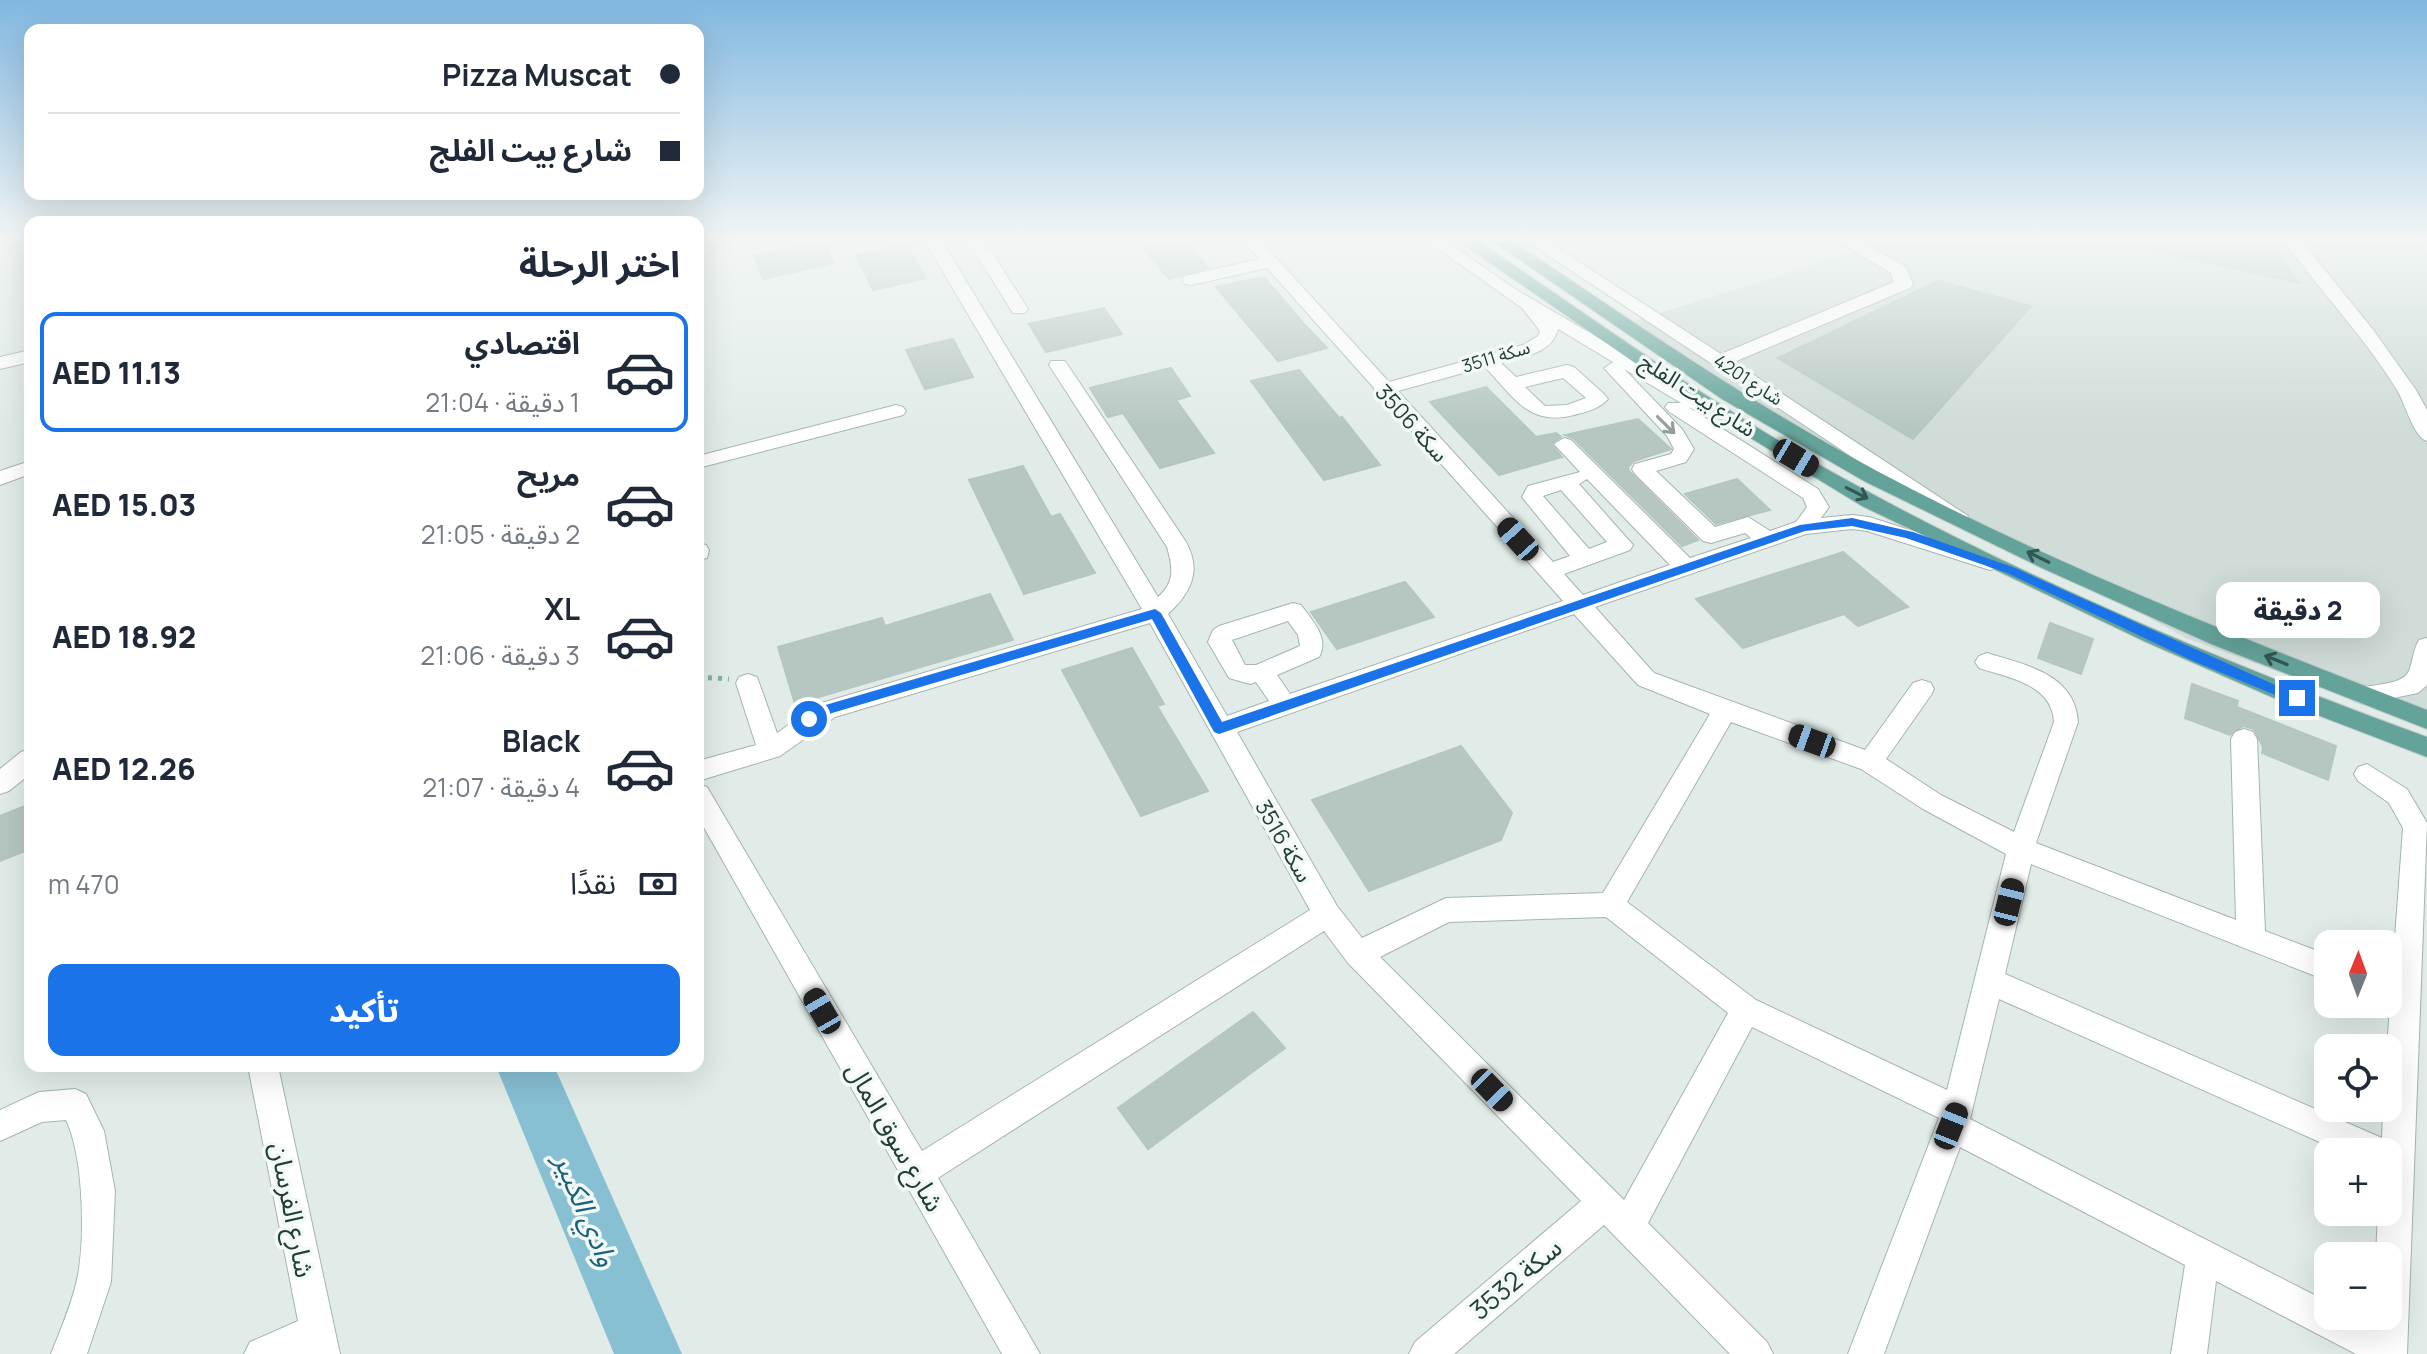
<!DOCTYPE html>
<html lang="ar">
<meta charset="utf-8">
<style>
:root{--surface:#fff;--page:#f6f6f7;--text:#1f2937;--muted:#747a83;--line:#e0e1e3;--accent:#1a73e8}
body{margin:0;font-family:Manrope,"Noto Sans Arabic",sans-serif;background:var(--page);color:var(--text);direction:rtl;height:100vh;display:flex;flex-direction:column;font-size:30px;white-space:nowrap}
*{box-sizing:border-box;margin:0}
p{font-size:26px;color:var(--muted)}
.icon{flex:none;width:44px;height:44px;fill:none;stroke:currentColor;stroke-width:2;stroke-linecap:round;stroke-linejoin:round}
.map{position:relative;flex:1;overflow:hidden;direction:ltr}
.drawer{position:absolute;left:24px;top:216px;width:680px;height:856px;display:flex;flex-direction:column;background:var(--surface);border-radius:16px;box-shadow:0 8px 32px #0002;direction:rtl}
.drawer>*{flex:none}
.hud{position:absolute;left:24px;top:24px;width:680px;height:176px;border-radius:16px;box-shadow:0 8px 32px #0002;direction:rtl;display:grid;align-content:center;height:176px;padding:0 24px;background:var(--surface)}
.needle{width:52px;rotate:1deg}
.buttons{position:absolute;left:2314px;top:930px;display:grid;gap:16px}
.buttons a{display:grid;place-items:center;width:88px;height:88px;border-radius:16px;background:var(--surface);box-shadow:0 8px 32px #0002;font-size:40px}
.end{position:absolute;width:36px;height:36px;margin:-18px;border:10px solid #1a73e8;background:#fff;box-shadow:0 0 0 4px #fff}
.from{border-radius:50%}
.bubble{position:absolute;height:56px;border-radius:16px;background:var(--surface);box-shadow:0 8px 32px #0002;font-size:26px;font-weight:800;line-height:56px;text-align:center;direction:rtl}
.car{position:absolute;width:24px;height:48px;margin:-24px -12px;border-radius:10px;box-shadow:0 0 6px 2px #0007;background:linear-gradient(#222 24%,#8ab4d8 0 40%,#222 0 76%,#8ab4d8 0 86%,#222 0)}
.hud b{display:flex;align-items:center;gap:28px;height:76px;font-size:30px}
.hud b+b{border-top:2px solid var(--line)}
.hud i{width:20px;height:20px;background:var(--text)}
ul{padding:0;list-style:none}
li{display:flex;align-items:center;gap:24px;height:120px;margin:0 16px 12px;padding:0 8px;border:4px solid transparent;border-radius:16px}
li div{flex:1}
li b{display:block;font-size:30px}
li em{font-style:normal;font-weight:800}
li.on{border-color:var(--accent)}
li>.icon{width:72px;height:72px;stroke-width:1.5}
h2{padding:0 24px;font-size:36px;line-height:96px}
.pay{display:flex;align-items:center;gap:20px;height:88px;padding:0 24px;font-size:30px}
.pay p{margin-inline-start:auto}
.action{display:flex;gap:16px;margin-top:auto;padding:16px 24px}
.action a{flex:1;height:92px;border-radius:16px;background:var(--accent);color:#fff;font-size:32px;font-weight:800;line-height:92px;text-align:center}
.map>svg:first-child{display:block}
</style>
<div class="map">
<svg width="2427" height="1354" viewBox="0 0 2427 1354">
<rect width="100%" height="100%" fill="#e1ece8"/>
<path fill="#cfdcd8" d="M 1898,238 L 2427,238 L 2427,726 L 2186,638 L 1796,426 L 1632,322 Z"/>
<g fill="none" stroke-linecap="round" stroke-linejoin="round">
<path fill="#87bfd3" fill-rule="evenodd" d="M 496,1066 L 554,1066 L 682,1354 L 614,1354 Z"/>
</g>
<path fill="#b6c7c2" stroke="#b3c6c0" stroke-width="2" d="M 1135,238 L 1183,238 L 1208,268 L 1169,279 Z
M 2139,238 L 2267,238 L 2299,283 L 2138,247 Z
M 823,242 L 834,263 L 763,279 L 754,256 Z
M 907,245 L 926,278 L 873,290 L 856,255 Z
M 1264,277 L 1304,324 L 1327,348 L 1278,361 L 1216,287 Z
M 1938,281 L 2031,306 L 1913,439 L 1778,358 Z
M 1104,308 L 1122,334 L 1046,352 L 1029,324 Z
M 953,339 L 973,377 L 925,389 L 906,350 Z
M 1171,368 L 1190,396 L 1176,400 L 1214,453 L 1160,468 L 1123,413 L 1108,417 L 1090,388 Z
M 1299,370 L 1339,418 L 1342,417 L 1380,465 L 1324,480 L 1251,381 Z
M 1486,387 L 1536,437 L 1556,433 L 1561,437 L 1551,444 L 1562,457 L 1499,475 L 1430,402 Z
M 1638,419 L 1671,449 L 1634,461 L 1628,467 L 1629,471 L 1698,540 L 1682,546 L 1573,438 L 1565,435 Z
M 1023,466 L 1051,517 L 1060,514 L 1095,573 L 1024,594 L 969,480 Z
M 1737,479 L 1770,510 L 1716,524 L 1685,494 Z
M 1843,552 L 1908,607 L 1858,626 L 1844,614 L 1743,648 L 1696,599 Z
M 1405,582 L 1434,617 L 1337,649 L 1311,612 Z
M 990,594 L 1013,640 L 795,704 L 778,647 L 882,618 L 885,626 Z
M 2050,623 L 2093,639 L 2081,674 L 2038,658 Z
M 1132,648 L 1164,704 L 1157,706 L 1208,791 L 1141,816 L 1062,670 Z
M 2192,684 L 2238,701 L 2237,707 L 2336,746 L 2328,780 L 2262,753 L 2263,747 L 2254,729 L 2243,726 L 2230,735 L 2185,718 Z
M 1461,746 L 1512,813 L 1501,840 L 1369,891 L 1312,800 Z
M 30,804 L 30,849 L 0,861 L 0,816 Z
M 1253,1012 L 1285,1048 L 1148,1149 L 1118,1108 Z"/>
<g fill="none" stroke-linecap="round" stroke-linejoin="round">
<defs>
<path id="minor" d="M 923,238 L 940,238 L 1158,597 C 1175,582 1173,568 1167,547 L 1049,365 L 1051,361 L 1065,361 L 1186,542 C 1202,571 1191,593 1168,614 L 1227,716 L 1269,701 L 1256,682 L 1250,684 L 1229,678 L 1208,642 L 1213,630 L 1219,626 L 1293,603 L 1301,605 C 1312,620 1330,638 1319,657 L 1277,675 L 1290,694 L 1563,601 L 1380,395 L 1375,394 L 1374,388 L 1267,268 L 1191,285 L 1185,284 L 1182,280 L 1185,276 L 1259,259 L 1241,238 L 1258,238 L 1389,382 L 1523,345 L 1538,336 L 1540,331 L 1522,308 L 1423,238 L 1442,238 L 1515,289 L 1711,404 L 1714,408 L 1704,414 L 1688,407 L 1818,489 L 1829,507 L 1821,518 L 1852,515 L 1869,517 L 1998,558 L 2001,563 L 1998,568 L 1990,570 L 1867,531 L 1852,529 L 1806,534 L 1595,607 L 1654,673 L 1865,750 L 1913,683 L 1922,680 L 1931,683 L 1934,689 L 1931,695 L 1886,759 L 1941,795 L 2014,832 L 2054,722 C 2052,684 2009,678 1979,668 L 1975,662 L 1979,656 L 1987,653 C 2026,665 2075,674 2078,722 L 2036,843 L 2236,920 L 2231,739 L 2235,732 L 2244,729 L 2253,732 L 2257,739 L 2265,931 L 2328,955 L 2328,981 L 2031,864 L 2005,974 L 2382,1138 L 2383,1108 L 2388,1108 L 2387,1048 L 2403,828 L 2389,803 L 2358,781 L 2354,774 L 2358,767 L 2367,764 L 2407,789 L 2427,823 L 2407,1354 L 2356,1354 L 2216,1281 L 2207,1354 L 2171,1354 L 2185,1265 L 1960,1147 L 1884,1354 L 1848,1354 L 1939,1118 L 1752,1027 L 1648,1223 L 1767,1342 L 1773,1354 L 1730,1354 L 1604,1225 L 1454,1354 L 1409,1354 L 1415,1342 L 1581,1201 L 1348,963 L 1324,931 L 938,1178 L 1040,1354 L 1002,1354 L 698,817 L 698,784 L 707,787 L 922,1151 L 1310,910 L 1150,623 L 835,717 L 780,756 L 698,781 L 698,761 L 756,745 L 736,683 L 739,677 L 748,674 L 757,677 L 777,733 L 818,704 L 1142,609 ZM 1558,329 L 1613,362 L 1604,368 L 1667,436 L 1674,449 L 1671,454 L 1635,464 L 1632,469 L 1635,474 L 1703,541 L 1711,543 L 1745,533 L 1751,538 L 1690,558 L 1571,440 L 1564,438 L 1554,444 L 1580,472 L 1528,486 L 1522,497 L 1570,556 L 1553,562 L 1398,391 L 1485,367 C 1513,396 1528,427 1574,415 C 1586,412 1599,409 1608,399 L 1605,395 L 1574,367 L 1567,365 L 1516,377 L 1501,363 C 1522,357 1552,354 1558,329 ZM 1624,369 L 1681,403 L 1668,403 L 1665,407 L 1668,411 L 1803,498 L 1807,507 L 1796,522 L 1770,531 L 1748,517 L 1715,527 L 1656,471 L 1686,462 L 1694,449 L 1682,429 ZM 1563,378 L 1586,398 L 1567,405 L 1545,406 L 1525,387 ZM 1587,479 L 1670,565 L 1583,595 L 1564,574 L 1630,550 L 1633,545 L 1579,484 ZM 1561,490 L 1607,542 L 1589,549 L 1543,496 ZM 1574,614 L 1638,685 L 1710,714 L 1603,893 L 1446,898 L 1362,938 L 1337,906 L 1237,732 ZM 1288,621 L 1298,635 L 1300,646 L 1256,665 L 1245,665 L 1232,640 ZM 1731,722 L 1861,769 L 1923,809 L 2006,854 L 1947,1090 L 1756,1000 L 1627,902 ZM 1606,917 L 1728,1013 L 1624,1200 L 1380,957 L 1449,922 ZM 1999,999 L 2342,1152 L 2388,1152 L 2388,1212 L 2378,1212 L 2376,1256 L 2388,1256 L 2388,1316 L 2373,1316 L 2373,1325 L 2355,1316 L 2328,1316 L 2328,1302 L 1970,1119 Z
M 966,238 L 983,238 L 1028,309 L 1025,313 L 1013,313 Z
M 1522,238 L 1542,238 L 1721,354 L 1894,282 L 1891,273 L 1832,238 L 1853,238 L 1905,266 L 1913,284 L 1910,288 L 1734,362 L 1968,516 L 1965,521 L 1949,521 Z
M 2282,238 L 2299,238 L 2374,331 L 2416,390 L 2427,410 L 2427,441 C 2414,438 2405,403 2397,390 C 2364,336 2319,290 2282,238 Z
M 30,350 L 30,362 L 0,369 L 0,357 Z
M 896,405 L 903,407 L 906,411 L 903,415 L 698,468 L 698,456 Z
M 30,461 L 30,474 L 0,485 L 0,471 Z
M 698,543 L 706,545 L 709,550 L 707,558 L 698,560 Z
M 2427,638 L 2427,685 L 2418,693 L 2364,704 L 2355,701 L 2352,695 L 2355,689 C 2370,684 2402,686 2409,671 C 2413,661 2413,650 2419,640 Z
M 30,749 L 30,774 L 9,791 L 0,794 L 0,769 L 21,752 Z
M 248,1066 L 278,1066 L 340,1354 L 244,1354 L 250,1342 L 298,1321 Z
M 75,1089 L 86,1094 L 104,1131 L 115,1191 L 111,1282 L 87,1354 L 51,1354 C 60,1331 70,1308 76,1284 C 86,1244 84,1157 66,1120 L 42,1122 L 0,1141 L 0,1110 L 39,1092 Z"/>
<path id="major" d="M 1454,238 L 1474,238 C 1598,322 1719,410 1850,482 C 2030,581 2234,667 2427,737 L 2427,757 L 2281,701 L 2146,642 L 1862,506 L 1690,401 Z
M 1488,238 L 1508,238 C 1629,319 1748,402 1877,471 C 2053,565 2241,638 2427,710 L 2427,729 L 2211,644 L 2042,568 L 1864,481 L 1722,399 Z"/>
</defs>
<use href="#minor" stroke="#a4b4b0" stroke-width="2"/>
<use href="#major" stroke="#c1c9c8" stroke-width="2"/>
<path stroke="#80b1a7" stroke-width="5" stroke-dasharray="4 6" stroke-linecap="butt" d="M 698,677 L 729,679"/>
<use href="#minor" fill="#fff" fill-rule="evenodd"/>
<use href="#major" fill="#64a39a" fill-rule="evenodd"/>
</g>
<defs><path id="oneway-shaft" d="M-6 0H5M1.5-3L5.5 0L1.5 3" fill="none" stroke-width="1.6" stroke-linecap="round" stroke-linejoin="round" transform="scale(2)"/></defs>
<use stroke="#909e9c" href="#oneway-shaft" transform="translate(1666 425) rotate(45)"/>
<g stroke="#325751">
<use href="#oneway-shaft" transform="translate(1857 493) rotate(27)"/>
<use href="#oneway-shaft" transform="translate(2038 557) rotate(-154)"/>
<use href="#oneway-shaft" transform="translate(2276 660) rotate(-158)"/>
</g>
<linearGradient id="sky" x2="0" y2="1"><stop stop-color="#81b8e0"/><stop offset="0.56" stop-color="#f2f6f5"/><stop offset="1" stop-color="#f2f6f5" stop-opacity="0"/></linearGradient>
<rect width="2427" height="428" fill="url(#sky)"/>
<path fill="#1a73e8" d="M 1852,518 L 1913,532 L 2015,568 L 2304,698 L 2302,702 L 2292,702 L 2193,661 L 2007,573 L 1906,538 L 1852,526 L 1805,531 L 1219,734 L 1214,732 L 1152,619 L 832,713 L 809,724 L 803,719 L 822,706 L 1155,609 L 1161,613 L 1222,722 L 1800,525 Z"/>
<g text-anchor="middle" stroke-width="7" stroke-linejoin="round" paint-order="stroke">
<g font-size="18" fill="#213e39" stroke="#f2f9f6">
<text transform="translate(1496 357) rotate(-17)" y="6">سكة 3511</text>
<text transform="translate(1748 380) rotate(33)" y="6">شارع 4201</text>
</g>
<g font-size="22" fill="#213e39" stroke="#f2f9f6">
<text transform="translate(1698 395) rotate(33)" y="8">شارع بيت الفلج</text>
<text transform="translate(1412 423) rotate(48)" y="8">سكة 3506</text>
<text transform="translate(1284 841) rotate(60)" y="8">سكة 3516</text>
</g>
<g font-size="26" fill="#213e39" stroke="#f2f9f6">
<text transform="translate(895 1137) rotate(60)" y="9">شارع سوق المال</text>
<text transform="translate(292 1210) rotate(79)" y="9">شارع الفرسان</text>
<text transform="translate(1516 1279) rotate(-40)" y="9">سكة 3532</text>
</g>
<g font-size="28" font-style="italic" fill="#19617c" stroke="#f2f9f6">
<text transform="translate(586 1210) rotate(67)" y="10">وادي الكبير</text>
</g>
</g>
</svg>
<div class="buttons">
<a><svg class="needle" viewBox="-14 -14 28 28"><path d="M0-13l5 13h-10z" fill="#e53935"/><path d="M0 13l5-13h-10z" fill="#747a83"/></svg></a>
<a><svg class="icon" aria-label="locate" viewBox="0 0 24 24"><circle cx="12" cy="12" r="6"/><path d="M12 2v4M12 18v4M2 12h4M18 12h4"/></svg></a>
<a>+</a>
<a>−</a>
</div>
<i class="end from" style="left:809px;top:719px"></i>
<i class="end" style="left:2297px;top:698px"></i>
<div class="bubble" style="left:2216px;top:582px;width:164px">2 دقيقة</div>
<i class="car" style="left:1796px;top:458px;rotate:121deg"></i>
<i class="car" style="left:1518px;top:539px;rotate:318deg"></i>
<i class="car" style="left:1812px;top:741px;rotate:290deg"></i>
<i class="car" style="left:2009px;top:902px;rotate:14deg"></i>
<i class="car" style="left:822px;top:1011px;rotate:330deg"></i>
<i class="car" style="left:1492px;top:1090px;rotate:136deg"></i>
<i class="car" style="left:1951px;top:1126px;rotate:22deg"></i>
<div class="hud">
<b><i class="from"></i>Pizza Muscat</b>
<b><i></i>شارع بيت الفلج</b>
</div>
<section class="drawer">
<h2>اختر الرحلة</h2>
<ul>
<li class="on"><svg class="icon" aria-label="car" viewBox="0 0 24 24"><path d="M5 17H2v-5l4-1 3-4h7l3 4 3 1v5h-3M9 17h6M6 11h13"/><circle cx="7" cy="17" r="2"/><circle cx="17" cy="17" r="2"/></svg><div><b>اقتصادي</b><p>1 دقيقة · 21:04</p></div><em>AED 11.13</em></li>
<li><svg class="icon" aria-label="car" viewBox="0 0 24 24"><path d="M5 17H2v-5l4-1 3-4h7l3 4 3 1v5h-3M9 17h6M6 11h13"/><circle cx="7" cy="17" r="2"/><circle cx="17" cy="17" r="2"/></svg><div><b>مريح</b><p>2 دقيقة · 21:05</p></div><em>AED 15.03</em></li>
<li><svg class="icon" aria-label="car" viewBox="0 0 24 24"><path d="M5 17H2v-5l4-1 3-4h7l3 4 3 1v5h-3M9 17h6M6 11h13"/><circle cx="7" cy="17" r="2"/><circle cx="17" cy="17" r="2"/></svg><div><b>XL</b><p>3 دقيقة · 21:06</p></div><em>AED 18.92</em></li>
<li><svg class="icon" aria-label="car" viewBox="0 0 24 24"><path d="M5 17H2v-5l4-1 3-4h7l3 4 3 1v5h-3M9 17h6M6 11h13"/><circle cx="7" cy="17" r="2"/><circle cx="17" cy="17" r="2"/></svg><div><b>Black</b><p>4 دقيقة · 21:07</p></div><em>AED 12.26</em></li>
</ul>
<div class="pay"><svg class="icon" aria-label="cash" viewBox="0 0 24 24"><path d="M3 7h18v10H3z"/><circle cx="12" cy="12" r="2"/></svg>نقدًا<p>470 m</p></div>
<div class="action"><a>تأكيد</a></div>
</section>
</div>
